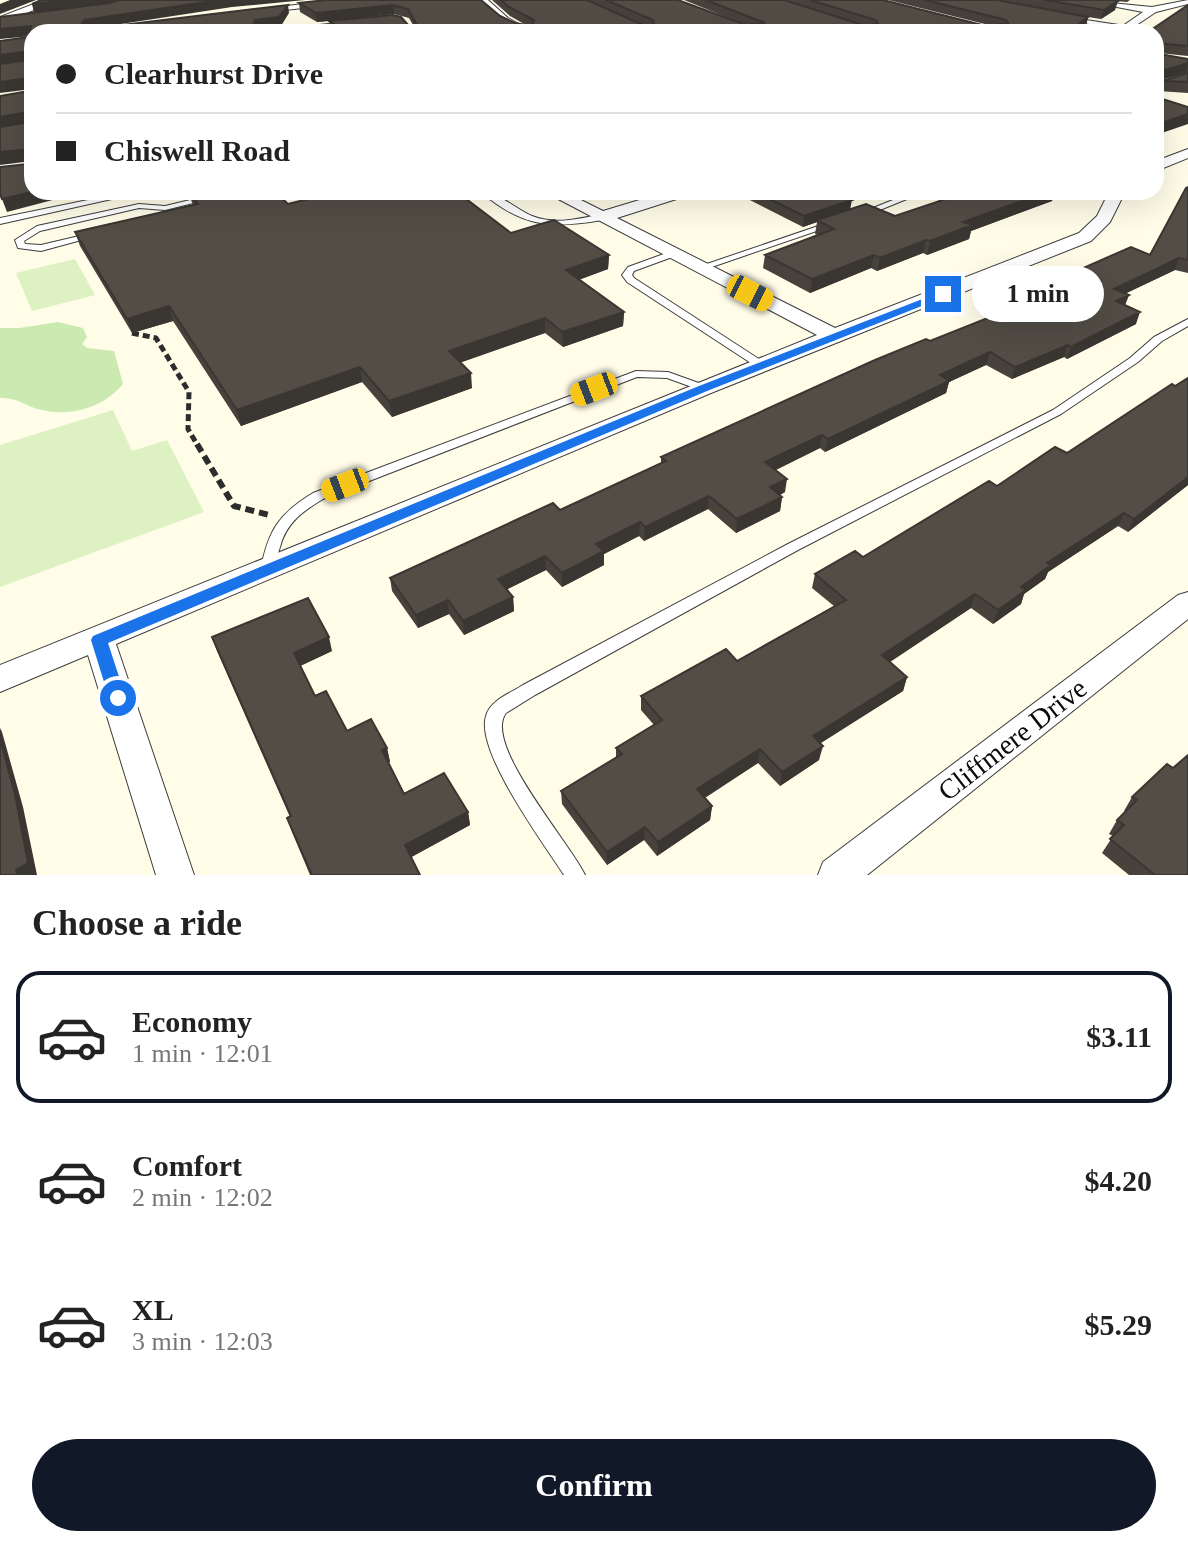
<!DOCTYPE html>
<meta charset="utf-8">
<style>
:root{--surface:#fff;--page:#f2f2f2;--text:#222;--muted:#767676;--line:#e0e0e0;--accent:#111827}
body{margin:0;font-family:"Times New Roman",serif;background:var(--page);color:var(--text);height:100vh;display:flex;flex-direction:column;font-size:30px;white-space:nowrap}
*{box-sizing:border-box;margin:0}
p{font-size:26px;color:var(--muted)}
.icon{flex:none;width:44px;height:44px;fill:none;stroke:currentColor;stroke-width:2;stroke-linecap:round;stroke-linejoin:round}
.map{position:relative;height:875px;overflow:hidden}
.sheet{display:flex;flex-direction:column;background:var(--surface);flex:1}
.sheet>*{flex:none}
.top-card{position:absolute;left:24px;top:24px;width:1140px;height:176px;border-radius:24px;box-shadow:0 8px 32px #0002;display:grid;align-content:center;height:176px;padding:0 32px;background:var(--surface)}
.end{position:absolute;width:36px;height:36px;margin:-18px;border:10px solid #1a73e8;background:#fff;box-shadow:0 0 0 4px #fff}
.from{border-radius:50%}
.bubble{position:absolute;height:56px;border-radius:28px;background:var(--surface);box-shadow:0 8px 32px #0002;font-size:26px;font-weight:600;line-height:56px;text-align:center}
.car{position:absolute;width:24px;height:48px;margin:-24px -12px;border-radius:10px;box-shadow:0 0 6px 2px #0007;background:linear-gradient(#f5c518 24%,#345 0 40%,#f5c518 0 76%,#345 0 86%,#f5c518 0)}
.top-card b{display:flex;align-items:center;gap:28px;height:76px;font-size:30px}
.top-card b+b{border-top:2px solid var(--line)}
.top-card i{width:20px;height:20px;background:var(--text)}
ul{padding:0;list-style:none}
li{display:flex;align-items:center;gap:24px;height:132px;margin:0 16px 12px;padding:0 16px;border:4px solid transparent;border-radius:24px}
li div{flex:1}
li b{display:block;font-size:30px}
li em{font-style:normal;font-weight:600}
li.active{border-color:var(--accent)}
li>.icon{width:72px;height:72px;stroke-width:1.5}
h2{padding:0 32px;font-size:36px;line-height:96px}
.button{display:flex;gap:16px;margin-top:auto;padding:16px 32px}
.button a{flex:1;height:92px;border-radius:48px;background:var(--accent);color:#fff;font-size:32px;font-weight:600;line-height:92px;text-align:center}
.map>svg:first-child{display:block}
</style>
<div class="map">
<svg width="1188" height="875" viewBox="0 0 1188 875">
<rect width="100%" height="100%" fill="#fffce8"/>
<path fill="#caeab1" d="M 58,322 L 83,328 L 87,337 L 82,344 L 87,348 L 114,351 L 123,384 C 104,407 72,417 42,410 C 26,407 18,397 0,398 L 0,328 L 20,328 Z"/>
<path fill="#ddf1c3" d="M 75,259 L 95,295 L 32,311 L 16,273 Z
M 113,410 L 132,451 L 167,440 L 204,512 L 0,587 L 0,445 Z"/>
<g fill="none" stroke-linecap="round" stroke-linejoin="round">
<defs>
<path id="service" d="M 1073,18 L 1125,26 L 1128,28 L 1125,30 L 1071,21 Z
M 346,22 L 344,25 L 275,32 L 257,32 Z
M 1188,75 L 1188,79 L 1156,89 L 1156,85 Z
M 127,192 L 143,192 L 0,224 L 0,218 Z
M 224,192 L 238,192 L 165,210 L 139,208 L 40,231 L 24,241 L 25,244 L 41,245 L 92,233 L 96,236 L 41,251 L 18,248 L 15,240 L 37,226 L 139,204 L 165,206 Z
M 481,192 C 499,192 515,209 532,216 C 555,225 579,219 602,214 L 606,217 L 602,220 C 551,229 522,227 481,192 Z
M 913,192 L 924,192 L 865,216 L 858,214 Z
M 827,223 L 834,225 L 703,270 L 700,271 L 695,268 Z
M 672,251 L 675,252 L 675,256 L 634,271 L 632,275 L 634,278 L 765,363 L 766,365 L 765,367 L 757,367 L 627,282 L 622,275 L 628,267 Z
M 1188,319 L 1188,326 L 1162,341 L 1138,362 L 1061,414 L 798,550 L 535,695 L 506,713 C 482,744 571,844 585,875 L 564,875 C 544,844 475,751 486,716 C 490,700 511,693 523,685 L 788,544 L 1053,410 L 1130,358 L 1154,337 Z
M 636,371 L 668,372 L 707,386 L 709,388 L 703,391 L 667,378 L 637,377 L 323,499 C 303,511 286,523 280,547 C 277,556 276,564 273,573 L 263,573 L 261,569 C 268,530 280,513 313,493 Z"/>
<path id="minor" d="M 44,0 L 58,0 L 0,24 L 0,17 Z
M 336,0 L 373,0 L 259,13 L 254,10 Z
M 477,0 L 488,0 L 508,18 L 533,32 C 509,32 493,17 477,0 Z
M 1080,0 L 1152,7 L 1188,0 L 1188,4 L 1156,12 L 1126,32 L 1114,32 L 1143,12 Z
M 1188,149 L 1188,158 L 1156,171 L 1156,161 Z
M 545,192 L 565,192 L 603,211 L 666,192 L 691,192 L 689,195 L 617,218 L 835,328 L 1079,233 L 1097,216 L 1109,192 L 1125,192 L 1110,222 L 1091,241 L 711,393 L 116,644 L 194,875 L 156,875 L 88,655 L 0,692 L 0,665 L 817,335 Z
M 1188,592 L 1188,619 L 867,875 L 818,875 L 823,862 L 1178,595 Z"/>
</defs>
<use href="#service" stroke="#3d3d3d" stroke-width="2"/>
<use href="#minor" stroke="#3d3d3d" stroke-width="2"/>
<path stroke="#2c2c2c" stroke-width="5" stroke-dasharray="7 4" stroke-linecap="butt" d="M 132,333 L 156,338 L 189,392 L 188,429 L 198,446"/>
<path stroke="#2c2c2c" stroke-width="6" stroke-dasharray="9 5" stroke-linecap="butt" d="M 197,444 L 234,506 L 269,515"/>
<use href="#service" fill="#fff" fill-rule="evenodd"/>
<use href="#minor" fill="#fff" fill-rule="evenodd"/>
</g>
<path fill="#47423c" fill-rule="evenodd" d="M 481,0 L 500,16 L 515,23 L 526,25 L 510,16 L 492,0 L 678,0 L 746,25 L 684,0 L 883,0 L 986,26 L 989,25 L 888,0 L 1130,0 L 1127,2 L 1116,1 L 1115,10 L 1101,19 L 1088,17 L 1086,26 L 1077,32 L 333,32 L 330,30 L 329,21 L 317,22 L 300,12 L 299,3 ZM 394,14 L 409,18 L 413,25 L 348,19 Z
M 1188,5 L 1188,56 L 1159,53 L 1188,59 L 1188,73 L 1157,81 L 1156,86 L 1156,32 Z
M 1188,73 L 1188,93 L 1158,91 L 1162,81 Z
M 1188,187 L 1188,273 L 1175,270 L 1124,294 L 1129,295 L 1125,305 L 1136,324 L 1067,359 L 1064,357 L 1012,379 L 986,365 L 949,382 L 946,393 L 825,452 L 820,448 L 775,470 L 785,492 L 780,495 L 782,497 L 780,511 L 736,533 L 708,509 L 644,541 L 639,536 L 604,554 L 604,565 L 562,587 L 546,570 L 506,590 L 513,597 L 514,611 L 464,635 L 449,614 L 418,628 L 392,591 L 390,578 L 560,510 L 661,463 L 661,457 L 930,341 L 994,319 L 1045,296 L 1048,286 L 1064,279 L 1065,276 L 1150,255 Z
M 181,192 L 275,192 L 288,204 L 511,233 L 609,255 L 608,269 L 579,280 L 624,312 L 623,326 L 563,347 L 545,333 L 460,362 L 472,388 L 392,417 L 362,382 L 241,426 L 173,321 L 132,333 L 80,246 L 75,232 L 193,205 L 190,197 L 186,198 Z
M 746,192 L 835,192 L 851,209 L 895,216 L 940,201 L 925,195 L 925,192 L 1055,192 L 1052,201 L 971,231 L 969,239 L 927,255 L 923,253 L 877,271 L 871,268 L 810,293 L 763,268 L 765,255 L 818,235 L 815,234 L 817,222 L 803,227 L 746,198 Z
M 1188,378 L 1188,485 L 1128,532 L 1118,526 L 1048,572 L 1045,579 L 1024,594 L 1021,604 L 993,624 L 971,608 L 890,662 L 907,677 L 903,691 L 820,743 L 819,760 L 780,786 L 758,763 L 705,798 L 712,806 L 710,820 L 657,856 L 644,840 L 607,865 L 562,804 L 561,791 L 616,758 L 616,748 L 654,725 L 641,710 L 641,696 L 737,661 L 834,606 L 812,588 L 815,574 L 863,557 L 997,486 L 1067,453 Z
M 212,637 L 332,651 L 300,666 L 315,696 L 347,731 L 387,748 L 390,762 L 388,763 L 404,794 L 468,812 L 470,825 L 411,857 L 420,875 L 310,875 L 292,832 L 287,818 L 290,817 L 217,651 Z
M 1173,768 L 1188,875 L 1129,875 L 1102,853 L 1113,836 L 1109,834 L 1117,820 L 1125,812 L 1124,811 L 1132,797 Z"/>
<path fill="#3a3631" d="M 10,0 L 36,0 L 0,14 L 0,4 Z
M 68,0 L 133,0 L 34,13 L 32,4 Z
M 219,0 L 305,0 L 232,7 L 88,29 L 82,23 L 85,20 Z
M 1118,1 L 1115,10 L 1101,19 L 1104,10 Z
M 288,5 L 289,13 L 281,26 L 257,29 L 253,25 L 255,20 Z
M 393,5 L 394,14 L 317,22 L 316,13 Z
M 1088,17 L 1086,26 L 1077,32 L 1068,32 Z
M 31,26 L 32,36 L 0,39 L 0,29 Z
M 31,51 L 32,61 L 0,65 L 0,55 Z
M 1188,63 L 1187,72 L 1157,81 L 1159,72 Z
M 30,78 L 32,89 L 0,93 L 0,82 Z
M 28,112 L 31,123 L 0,130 L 0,117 Z
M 1188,114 L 1188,124 L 1156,135 L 1156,125 Z
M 30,149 L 32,161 L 0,165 L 0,152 Z
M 32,192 L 80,192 L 64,195 L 64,197 L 7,212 L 2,199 Z
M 184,192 L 211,192 L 190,194 L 190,197 L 186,198 Z
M 1043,192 L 1055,192 L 1052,201 L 971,231 L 969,239 L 927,255 L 930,241 L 963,222 Z
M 852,200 L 850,210 L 817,220 L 817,222 L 803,227 L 804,216 Z
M 926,240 L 923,253 L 877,271 L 880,258 Z
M 609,255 L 608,269 L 566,284 L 566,270 Z
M 874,255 L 871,268 L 810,293 L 812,279 Z
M 1179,258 L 1175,270 L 1110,301 L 1114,289 Z
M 1129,295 L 1124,307 L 1116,301 Z
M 169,306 L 173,321 L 132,333 L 127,319 Z
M 624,312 L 623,326 L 563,347 L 562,332 Z
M 1140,312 L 1136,324 L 1067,359 L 1071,347 Z
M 545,318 L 545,333 L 451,366 L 449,351 Z
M 1068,345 L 1064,357 L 1012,379 L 1015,367 Z
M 990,352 L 986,365 L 949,382 L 946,393 L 825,452 L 828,439 L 940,375 Z
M 360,367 L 362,382 L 241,426 L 237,410 Z
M 471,373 L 472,388 L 392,417 L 389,401 Z
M 822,435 L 820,448 L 764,476 L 765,462 Z
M 1188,477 L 1188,485 L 1128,532 L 1134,519 Z
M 787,479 L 785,492 L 768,501 L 770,487 Z
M 709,496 L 708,509 L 644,541 L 645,527 Z
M 782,497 L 780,511 L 736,533 L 737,519 Z
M 1124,513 L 1118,526 L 1048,572 L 1045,579 L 1024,594 L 1021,604 L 993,624 L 998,610 L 1047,563 Z
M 640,522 L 639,536 L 604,554 L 604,565 L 562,587 L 562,573 L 596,544 Z
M 545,556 L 546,570 L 499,593 L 498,579 Z
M 975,594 L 971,608 L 879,669 L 882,655 Z
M 513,597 L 514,611 L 464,635 L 463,621 Z
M 448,600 L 449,614 L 418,628 L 416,615 Z
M 329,637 L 332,651 L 298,667 L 294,653 Z
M 907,677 L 903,691 L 810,750 L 813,736 Z
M 0,728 L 2,732 L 23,807 L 37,875 L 17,875 L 0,739 Z
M 823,746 L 819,760 L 780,786 L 782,772 Z
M 387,748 L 390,762 L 385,764 L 382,750 Z
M 760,749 L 758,763 L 696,803 L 697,789 Z
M 712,806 L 710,820 L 657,856 L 658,842 Z
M 468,812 L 470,825 L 408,859 L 405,845 Z
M 645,827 L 644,840 L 607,865 L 607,852 Z"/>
<path fill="#534d46" stroke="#3a3631" stroke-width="2" d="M 41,0 L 68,0 L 32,4 Z
M 120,0 L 219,0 L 85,20 L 82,23 L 85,26 L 114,26 L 288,5 L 279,17 L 255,20 L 253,25 L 275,26 L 284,32 L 32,32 L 32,192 L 2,199 L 0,194 L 0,167 L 28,164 L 30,149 L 0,152 L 0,127 L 29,122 L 31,115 L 28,112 L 0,117 L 0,96 L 29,91 L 30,78 L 0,82 L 0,64 L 29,60 L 31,51 L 0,55 L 0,41 L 29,37 L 31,26 L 0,29 L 0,17 L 110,3 Z
M 326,0 L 481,0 L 500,16 L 515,23 L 532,26 L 534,20 L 509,7 L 501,0 L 587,0 L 643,25 L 654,25 L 653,20 L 606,0 L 678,0 L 746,25 L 765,23 L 706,0 L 784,0 L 866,26 L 878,23 L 876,20 L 810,0 L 883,0 L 986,26 L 1008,23 L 1006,20 L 925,0 L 997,0 L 1088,17 L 1068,32 L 348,32 L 329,21 L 393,15 L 401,17 L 409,26 L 417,25 L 408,9 L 393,5 L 316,13 L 299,3 Z
M 1045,0 L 1112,0 L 1118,1 L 1104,10 Z
M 1188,5 L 1188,46 L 1157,43 L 1159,54 L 1188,59 L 1188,63 L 1159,72 L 1158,81 L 1156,81 L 1156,32 L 1148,32 Z
M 1188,73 L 1188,82 L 1162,81 Z
M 1156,97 L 1188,107 L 1188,114 L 1156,125 Z
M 1188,187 L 1188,260 L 1179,258 L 1114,289 L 1129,295 L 1116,301 L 1140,312 L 1071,347 L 1068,345 L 1015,367 L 990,352 L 940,375 L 949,381 L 828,439 L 822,435 L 765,462 L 787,479 L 770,487 L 782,497 L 737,519 L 709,496 L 645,527 L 640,522 L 596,544 L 604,551 L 562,573 L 545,556 L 498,579 L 513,597 L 463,621 L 448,600 L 416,615 L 390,578 L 553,503 L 560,510 L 666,461 L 661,457 L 875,360 L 926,339 L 930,341 L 990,317 L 994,319 L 1057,290 L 1048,286 L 1068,277 L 1065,276 L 1131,247 L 1150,255 L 1186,188 Z
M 197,192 L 275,192 L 288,204 L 336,192 L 457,192 L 511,233 L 554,220 L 609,255 L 566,270 L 624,312 L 562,332 L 545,318 L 449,351 L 471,373 L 389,401 L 360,367 L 237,410 L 169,306 L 127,319 L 75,232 L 198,204 L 190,194 Z
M 755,192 L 835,192 L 852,200 L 804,216 Z
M 951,192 L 1047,192 L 963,222 L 972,225 L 930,241 L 926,240 L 880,258 L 874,255 L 812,279 L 765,255 L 834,229 L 817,220 L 866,204 L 895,216 L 958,195 Z
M 1188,378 L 1188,477 L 1134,519 L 1124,513 L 1047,563 L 1051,565 L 1021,587 L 1026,590 L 998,610 L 975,594 L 882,655 L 907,677 L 813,736 L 823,746 L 782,772 L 760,749 L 697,789 L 712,806 L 658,842 L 645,827 L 607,852 L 561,791 L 622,754 L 616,748 L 662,720 L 641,696 L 726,649 L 737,661 L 846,600 L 815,574 L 855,551 L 863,557 L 989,481 L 997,486 L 1055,447 L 1067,453 L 1172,384 L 1175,386 Z
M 308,598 L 329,637 L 294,653 L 315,696 L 326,691 L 347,731 L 371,719 L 387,748 L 382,750 L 404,794 L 444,773 L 468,812 L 405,845 L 420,875 L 312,875 L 287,818 L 291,816 L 212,637 Z
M 0,739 L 15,794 L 28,863 L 16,870 L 17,875 L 0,875 Z
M 1188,755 L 1188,875 L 1155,875 L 1110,839 L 1124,825 L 1117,820 L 1137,800 L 1132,797 L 1167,764 L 1173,768 Z"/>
<path fill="#1a73e8" d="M 943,291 L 948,294 L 947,296 L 707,391 L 108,643 L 126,698 L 118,705 L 109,698 L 91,640 L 93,636 L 699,386 Z"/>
<g text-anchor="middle" stroke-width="8" stroke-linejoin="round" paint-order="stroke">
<g font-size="28" fill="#0a0a0a" stroke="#fff">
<text transform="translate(1012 739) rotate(-38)" y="10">Cliffmere Drive</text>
</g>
</g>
</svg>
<i class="end from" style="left:118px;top:698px"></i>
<i class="end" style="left:943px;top:294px"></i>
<div class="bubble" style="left:972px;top:266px;width:132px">1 min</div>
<i class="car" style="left:750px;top:293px;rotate:117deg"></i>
<i class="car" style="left:594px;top:389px;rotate:249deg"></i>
<i class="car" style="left:345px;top:485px;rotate:249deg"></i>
<div class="top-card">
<b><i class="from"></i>Clearhurst Drive</b>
<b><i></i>Chiswell Road</b>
</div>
</div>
<section class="sheet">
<h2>Choose a ride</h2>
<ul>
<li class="active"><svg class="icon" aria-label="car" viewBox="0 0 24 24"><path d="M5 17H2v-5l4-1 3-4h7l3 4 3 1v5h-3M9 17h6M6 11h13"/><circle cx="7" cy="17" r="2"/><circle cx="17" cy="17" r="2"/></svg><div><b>Economy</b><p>1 min · 12:01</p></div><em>$3.11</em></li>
<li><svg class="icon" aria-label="car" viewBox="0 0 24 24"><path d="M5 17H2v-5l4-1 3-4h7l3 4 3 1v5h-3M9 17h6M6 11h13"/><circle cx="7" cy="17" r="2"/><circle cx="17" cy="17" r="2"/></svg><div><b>Comfort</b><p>2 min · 12:02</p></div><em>$4.20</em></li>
<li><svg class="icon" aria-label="car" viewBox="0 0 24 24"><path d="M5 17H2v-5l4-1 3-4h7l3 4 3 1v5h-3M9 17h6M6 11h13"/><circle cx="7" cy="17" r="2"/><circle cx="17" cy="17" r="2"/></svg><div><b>XL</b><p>3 min · 12:03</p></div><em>$5.29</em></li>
</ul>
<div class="button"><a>Confirm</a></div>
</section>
